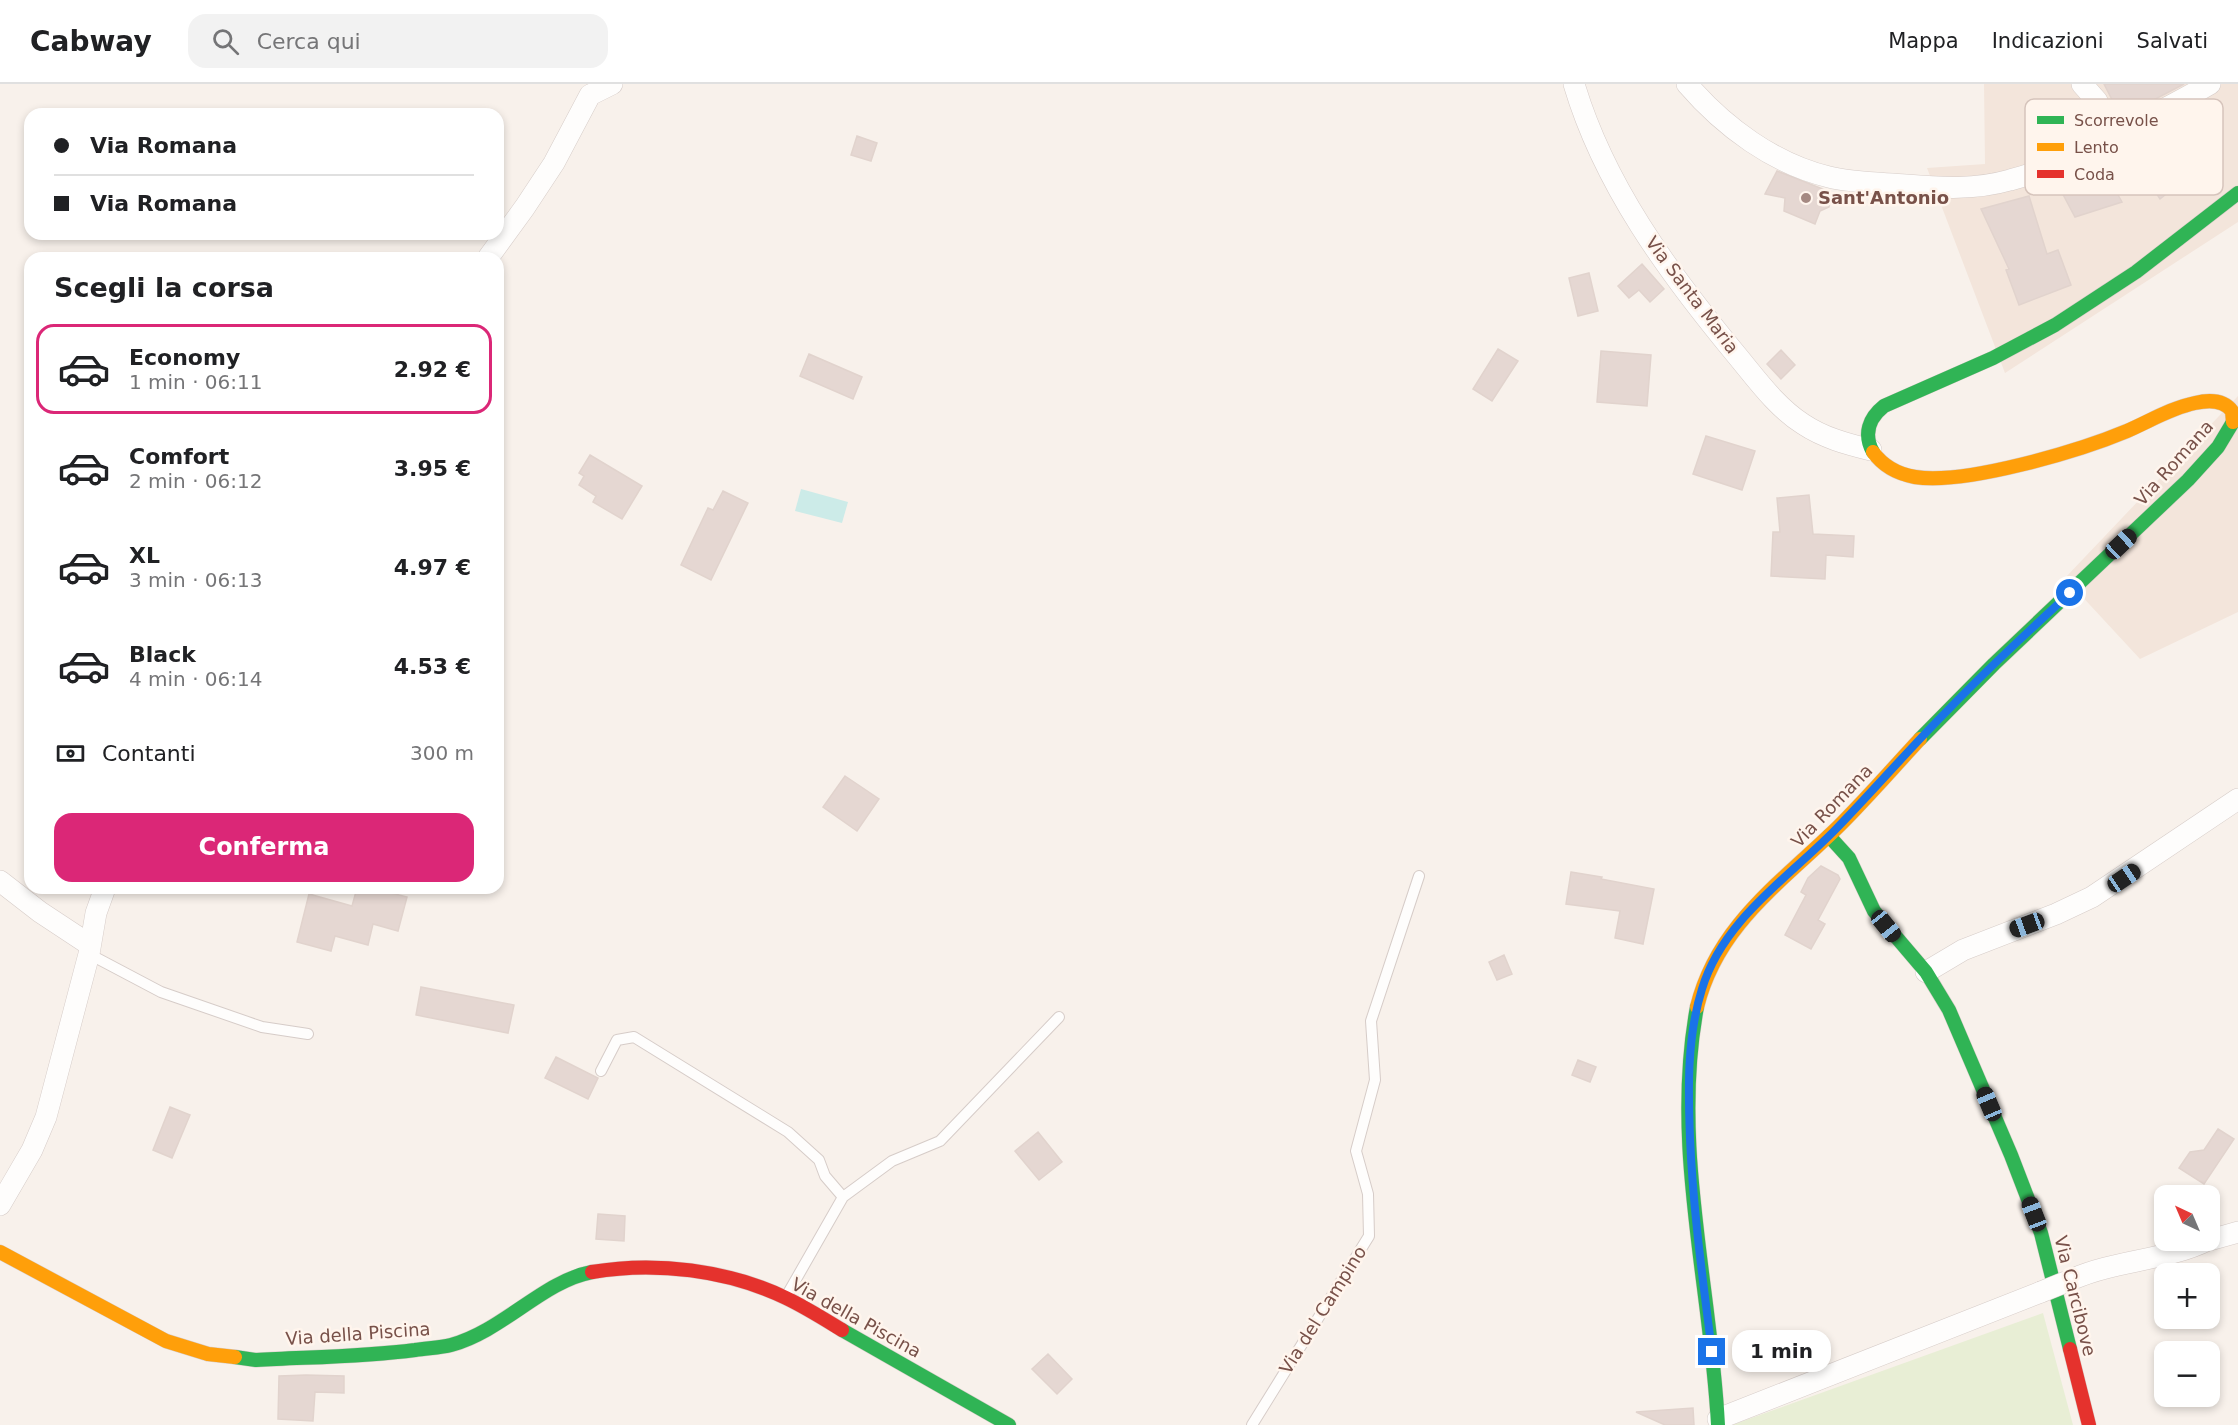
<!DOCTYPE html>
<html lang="it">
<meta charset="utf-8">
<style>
:root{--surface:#fff;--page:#f2f2f2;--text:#202124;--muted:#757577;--line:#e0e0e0;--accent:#db2777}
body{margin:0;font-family:"DejaVu Sans",sans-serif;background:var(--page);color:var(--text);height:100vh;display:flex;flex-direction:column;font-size:22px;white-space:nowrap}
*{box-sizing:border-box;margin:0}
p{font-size:20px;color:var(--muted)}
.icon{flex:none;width:33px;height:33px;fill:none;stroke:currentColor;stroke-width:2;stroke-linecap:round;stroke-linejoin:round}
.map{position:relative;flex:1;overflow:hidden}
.details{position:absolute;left:24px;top:168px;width:480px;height:642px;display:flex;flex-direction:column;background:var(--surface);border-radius:18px;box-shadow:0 3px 9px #0003}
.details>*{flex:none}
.banner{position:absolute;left:24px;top:24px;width:480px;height:132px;border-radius:18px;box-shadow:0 3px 9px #0003;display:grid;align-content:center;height:132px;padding:0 30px;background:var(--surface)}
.needle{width:39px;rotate:316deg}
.controls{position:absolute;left:2154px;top:1101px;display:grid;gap:12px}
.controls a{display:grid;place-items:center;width:66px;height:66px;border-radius:12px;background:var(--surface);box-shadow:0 3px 9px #0003;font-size:30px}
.end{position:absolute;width:27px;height:27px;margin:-14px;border:8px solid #1a73e8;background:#fff;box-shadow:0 0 0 3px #fff}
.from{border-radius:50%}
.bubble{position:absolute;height:42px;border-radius:18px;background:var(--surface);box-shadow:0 3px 9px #0003;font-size:20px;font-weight:700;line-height:42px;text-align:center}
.car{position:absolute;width:18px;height:36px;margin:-18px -9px;border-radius:8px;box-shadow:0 0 4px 2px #0007;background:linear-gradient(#222 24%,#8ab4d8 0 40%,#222 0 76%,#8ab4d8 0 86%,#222 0)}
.banner b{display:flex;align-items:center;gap:21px;height:57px;font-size:22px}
.banner b+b{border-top:2px solid var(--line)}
.banner i{width:15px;height:15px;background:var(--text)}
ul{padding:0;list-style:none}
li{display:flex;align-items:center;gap:18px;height:90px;margin:0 12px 9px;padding:0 18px;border:3px solid transparent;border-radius:18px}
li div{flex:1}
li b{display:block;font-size:22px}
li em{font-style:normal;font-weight:700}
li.on{border-color:var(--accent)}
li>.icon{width:54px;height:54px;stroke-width:1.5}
h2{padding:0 30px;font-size:27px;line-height:72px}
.pay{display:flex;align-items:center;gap:15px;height:66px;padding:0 30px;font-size:22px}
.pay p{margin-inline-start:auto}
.cta{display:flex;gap:12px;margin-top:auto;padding:12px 30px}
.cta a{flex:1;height:69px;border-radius:18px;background:var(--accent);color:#fff;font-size:24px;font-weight:700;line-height:69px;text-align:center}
header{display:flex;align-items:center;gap:36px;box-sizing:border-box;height:84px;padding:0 30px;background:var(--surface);border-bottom:2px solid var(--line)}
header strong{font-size:28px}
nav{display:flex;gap:33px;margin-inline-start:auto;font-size:21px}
.search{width:420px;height:54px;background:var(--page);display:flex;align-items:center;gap:15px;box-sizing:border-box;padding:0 21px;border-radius:18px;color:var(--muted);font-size:22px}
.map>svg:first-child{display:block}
</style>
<header>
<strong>Cabway</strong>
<div class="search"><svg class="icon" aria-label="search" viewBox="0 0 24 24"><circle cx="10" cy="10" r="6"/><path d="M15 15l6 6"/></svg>Cerca qui</div>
<nav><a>Mappa</a><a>Indicazioni</a><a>Salvati</a></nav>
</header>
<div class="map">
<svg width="2238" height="1341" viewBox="0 0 2238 1341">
<rect width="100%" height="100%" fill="#f8f1eb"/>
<path fill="#f3e5db" d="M 1984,0 L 2238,0 L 2238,138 L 2005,289 L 1927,84 L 1985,80 Z
M 2238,312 L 2238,528 L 2140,575 L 2065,494 Z"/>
<path fill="#e8eed5" d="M 2043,1229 L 2073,1341 L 1732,1341 Z"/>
<path fill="#ccebe8" d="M 801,405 L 848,418 L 842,439 L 795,427 Z"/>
<path fill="#e5d7d2" stroke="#e1d3cd" stroke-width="1.5" d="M 2104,0 L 2184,0 L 2121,33 Z
M 2162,51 L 2190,91 L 2160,115 L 2130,69 Z
M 857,52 L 877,59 L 871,77 L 851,71 Z
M 2104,86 L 2122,118 L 2075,133 L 2059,103 Z
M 1777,87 L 1828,107 L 1831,113 L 1829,123 L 1820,127 L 1815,140 L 1784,127 L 1785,114 L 1765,110 Z
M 2029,112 L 2047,170 L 2058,166 L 2071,201 L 2019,221 L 2006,186 L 2009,185 L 1981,125 Z
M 1642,180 L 1664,205 L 1650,218 L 1639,206 L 1629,214 L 1618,202 Z
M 1589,189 L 1598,227 L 1578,232 L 1569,194 Z
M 1498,265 L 1518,277 L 1492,317 L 1473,305 Z
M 1781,266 L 1795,281 L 1781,295 L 1767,280 Z
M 1601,267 L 1651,271 L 1647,322 L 1597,318 Z
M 809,270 L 862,293 L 853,315 L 800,292 Z
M 1706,352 L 1755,367 L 1742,406 L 1693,390 Z
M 590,371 L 642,402 L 622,435 L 593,418 L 596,412 L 579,401 L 584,392 L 579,389 Z
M 723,407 L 748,419 L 711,496 L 681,481 L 708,424 L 713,426 Z
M 1809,411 L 1813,450 L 1854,452 L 1853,473 L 1826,471 L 1825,495 L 1771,492 L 1773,448 L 1780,448 L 1777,414 Z
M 845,692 L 879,715 L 857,747 L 823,723 Z
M 1821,782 L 1838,791 L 1840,795 L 1818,836 L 1825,840 L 1811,865 L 1785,851 L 1806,811 L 1801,808 L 1808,794 Z
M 1571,788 L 1602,793 L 1601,795 L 1654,805 L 1643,860 L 1615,854 L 1620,827 L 1566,820 Z
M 357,804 L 372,804 L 407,813 L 398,847 L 373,840 L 368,861 L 335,852 L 331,867 L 297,858 L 309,810 L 352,822 Z
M 1504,871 L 1512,890 L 1497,896 L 1489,878 Z
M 421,903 L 514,921 L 508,949 L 416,931 Z
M 556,973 L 598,994 L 588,1015 L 545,994 Z
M 1578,976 L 1596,983 L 1590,998 L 1572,991 Z
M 170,1023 L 190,1031 L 172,1074 L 153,1066 Z
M 2218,1045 L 2234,1055 L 2204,1100 L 2179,1084 L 2190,1068 L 2204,1066 Z
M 1038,1048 L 1062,1078 L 1039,1096 L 1015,1067 Z
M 598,1130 L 625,1132 L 624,1157 L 596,1155 Z
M 1048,1270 L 1072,1295 L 1057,1310 L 1032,1285 Z
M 306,1291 L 344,1292 L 344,1309 L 315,1308 L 313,1337 L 278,1335 L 279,1292 Z
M 1693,1324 L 1694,1341 L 1665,1341 L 1636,1328 Z"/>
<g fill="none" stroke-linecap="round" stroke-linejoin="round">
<defs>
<path id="lane" d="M 89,870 L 161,908 L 262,943 L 308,950
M 601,987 L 617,956 L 634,953 L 788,1048 L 819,1076 L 825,1092 L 843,1113
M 787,1211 L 843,1113 L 892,1077 L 940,1057 L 1059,933
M 1252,1341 L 1369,1152 L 1368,1110 L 1356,1067 L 1375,996 L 1371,937 L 1419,792"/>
<path id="street" d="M 1574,0 C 1604,101 1668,188 1734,268 C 1755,293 1775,322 1803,340 C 1824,354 1847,360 1871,366
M 1687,0 C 1724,43 1774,80 1829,93 C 1854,99 1881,99 1906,101 C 1942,104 1975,106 2010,96 C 2052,85 2092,64 2130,43 C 2157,29 2184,15 2210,0
M 2082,0 L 2097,17 L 2110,54
M 488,174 L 525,123 L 554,79 L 590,11 L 612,0
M 0,797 L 40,828 L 90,861
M 1926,888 L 1963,866 L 2056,830 L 2092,813 L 2238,715
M 0,1121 L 32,1066 L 46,1033 L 89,870 L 96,829 L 105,804
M 2210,1156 L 2238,1148
M 2073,1195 C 2116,1176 2165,1177 2208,1156
M 1718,1335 L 2041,1208"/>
<path id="fast" d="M 1873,368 C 1863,350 1869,334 1884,322 L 1993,274 L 2055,241 L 2136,188 L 2238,109
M 1920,655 L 1994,580 L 2188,396 L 2218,363 L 2233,338
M 1829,752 L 1849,774 L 1874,827 L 1926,888 L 1949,926 L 2011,1071 L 2041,1149 L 2070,1265
M 1697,923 C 1671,1062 1711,1202 1718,1341
M 842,1246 L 1009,1341
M 235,1273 L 256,1276 C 309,1273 363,1273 415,1266 C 427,1264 440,1264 451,1261 C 503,1247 543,1197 592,1188"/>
<path id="slow" d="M 1873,368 C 1883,382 1898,390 1915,393 C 1965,401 2079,367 2127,347 C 2150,337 2171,324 2195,319 C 2208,316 2223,315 2232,327 L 2233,338
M 1697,923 C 1717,841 1782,798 1839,742 C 1867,714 1893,684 1920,655
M 0,1168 L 166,1257 L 208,1270 L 235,1273"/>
<path id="jam" d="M 592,1188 C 655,1177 728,1186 786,1214 C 805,1223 824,1235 842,1246
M 2070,1265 L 2089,1341"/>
</defs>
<use href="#lane" stroke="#d6ccc8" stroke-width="12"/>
<use href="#street" stroke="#d6ccc8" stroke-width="22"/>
<use href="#fast" stroke="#d7ccc8" stroke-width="15"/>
<use href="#slow" stroke="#d7ccc8" stroke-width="15"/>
<use href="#jam" stroke="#d7ccc8" stroke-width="15"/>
<use href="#lane" stroke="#fefdfc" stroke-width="10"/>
<use href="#street" stroke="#fefdfc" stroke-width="21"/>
<use href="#fast" stroke="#30b455" stroke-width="14"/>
<use href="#slow" stroke="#ff9f0a" stroke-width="14"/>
<use href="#jam" stroke="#e5322d" stroke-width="14"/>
<defs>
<path id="street-bridge" d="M 2041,1208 L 2073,1195"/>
</defs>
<use href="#street-bridge" stroke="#d6ccc8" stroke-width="22" stroke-linecap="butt"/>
<use href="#street-bridge" stroke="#fefdfc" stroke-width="21"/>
</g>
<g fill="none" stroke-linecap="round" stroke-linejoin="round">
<path stroke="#1a73e8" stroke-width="8" d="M 1712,1268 C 1703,1197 1693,1126 1690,1054 C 1688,1004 1687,953 1702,905 C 1723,836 1787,795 1835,746 C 1874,706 1909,665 1948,626 C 1987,585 2029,547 2070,509"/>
</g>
<circle fill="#a58982" stroke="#fff5ed" stroke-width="2" cx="1806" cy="114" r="6"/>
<g text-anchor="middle" stroke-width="5" stroke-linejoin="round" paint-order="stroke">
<g font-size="18" font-weight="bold" fill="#785149" stroke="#fff5ed" text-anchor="start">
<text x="1818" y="120">Sant'Antonio</text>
</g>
<g font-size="18" fill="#785149" stroke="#fff5ed">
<text transform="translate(1692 211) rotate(53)" y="6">Via Santa Maria</text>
<text transform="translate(2174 379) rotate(-48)" y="6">Via Romana</text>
<text transform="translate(1832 722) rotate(-46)" y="6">Via Romana</text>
<text transform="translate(2075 1212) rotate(76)" y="6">Via Carcibove</text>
<text transform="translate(1323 1226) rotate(-58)" y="6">Via del Campino</text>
<text transform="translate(856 1234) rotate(29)" y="6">Via della Piscina</text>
<text transform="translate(358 1250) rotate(-4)" y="6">Via della Piscina</text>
</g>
</g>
<rect x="2025" y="15" width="198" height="96" rx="9" fill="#fff5ed" stroke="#d6c4bc" stroke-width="1.5"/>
<rect x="2037" y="32" width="27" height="8" fill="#30b455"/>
<rect x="2037" y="59" width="27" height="8" fill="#ff9f0a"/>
<rect x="2037" y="86" width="27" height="8" fill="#e5322d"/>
<g font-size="16" fill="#785149">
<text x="2074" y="42">Scorrevole</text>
<text x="2074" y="69">Lento</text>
<text x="2074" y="96">Coda</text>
</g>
</svg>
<div class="controls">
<a><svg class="needle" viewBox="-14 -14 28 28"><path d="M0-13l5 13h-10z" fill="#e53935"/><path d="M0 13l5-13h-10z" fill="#757577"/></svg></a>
<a>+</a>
<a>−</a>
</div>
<i class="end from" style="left:2070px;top:509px"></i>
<i class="end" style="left:1712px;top:1268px"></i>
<div class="bubble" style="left:1732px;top:1246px;width:99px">1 min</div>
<i class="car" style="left:2121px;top:460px;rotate:47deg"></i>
<i class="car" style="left:2124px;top:794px;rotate:56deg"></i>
<i class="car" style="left:2027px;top:841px;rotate:250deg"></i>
<i class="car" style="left:1886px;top:842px;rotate:141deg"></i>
<i class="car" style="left:1989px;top:1020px;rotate:337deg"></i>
<i class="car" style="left:2034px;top:1130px;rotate:339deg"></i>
<div class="banner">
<b><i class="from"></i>Via Romana</b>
<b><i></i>Via Romana</b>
</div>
<section class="details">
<h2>Scegli la corsa</h2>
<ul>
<li class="on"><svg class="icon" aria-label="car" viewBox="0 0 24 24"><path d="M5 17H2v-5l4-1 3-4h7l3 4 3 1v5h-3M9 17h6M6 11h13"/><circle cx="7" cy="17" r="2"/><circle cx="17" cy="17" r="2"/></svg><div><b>Economy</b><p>1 min · 06:11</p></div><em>2.92 €</em></li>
<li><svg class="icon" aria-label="car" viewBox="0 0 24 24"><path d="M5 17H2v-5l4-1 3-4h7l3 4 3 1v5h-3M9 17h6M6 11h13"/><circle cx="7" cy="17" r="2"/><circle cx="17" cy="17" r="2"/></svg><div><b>Comfort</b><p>2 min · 06:12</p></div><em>3.95 €</em></li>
<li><svg class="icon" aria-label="car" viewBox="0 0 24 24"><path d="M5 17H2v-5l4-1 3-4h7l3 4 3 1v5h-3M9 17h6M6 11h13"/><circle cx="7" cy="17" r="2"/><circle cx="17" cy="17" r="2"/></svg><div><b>XL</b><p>3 min · 06:13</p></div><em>4.97 €</em></li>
<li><svg class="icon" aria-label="car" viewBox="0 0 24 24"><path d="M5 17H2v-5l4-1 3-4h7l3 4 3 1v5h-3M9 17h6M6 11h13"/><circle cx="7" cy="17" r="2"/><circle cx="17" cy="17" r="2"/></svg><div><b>Black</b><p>4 min · 06:14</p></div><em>4.53 €</em></li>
</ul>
<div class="pay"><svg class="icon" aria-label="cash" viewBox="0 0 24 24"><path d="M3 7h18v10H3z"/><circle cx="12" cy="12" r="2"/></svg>Contanti<p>300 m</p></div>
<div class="cta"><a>Conferma</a></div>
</section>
</div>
